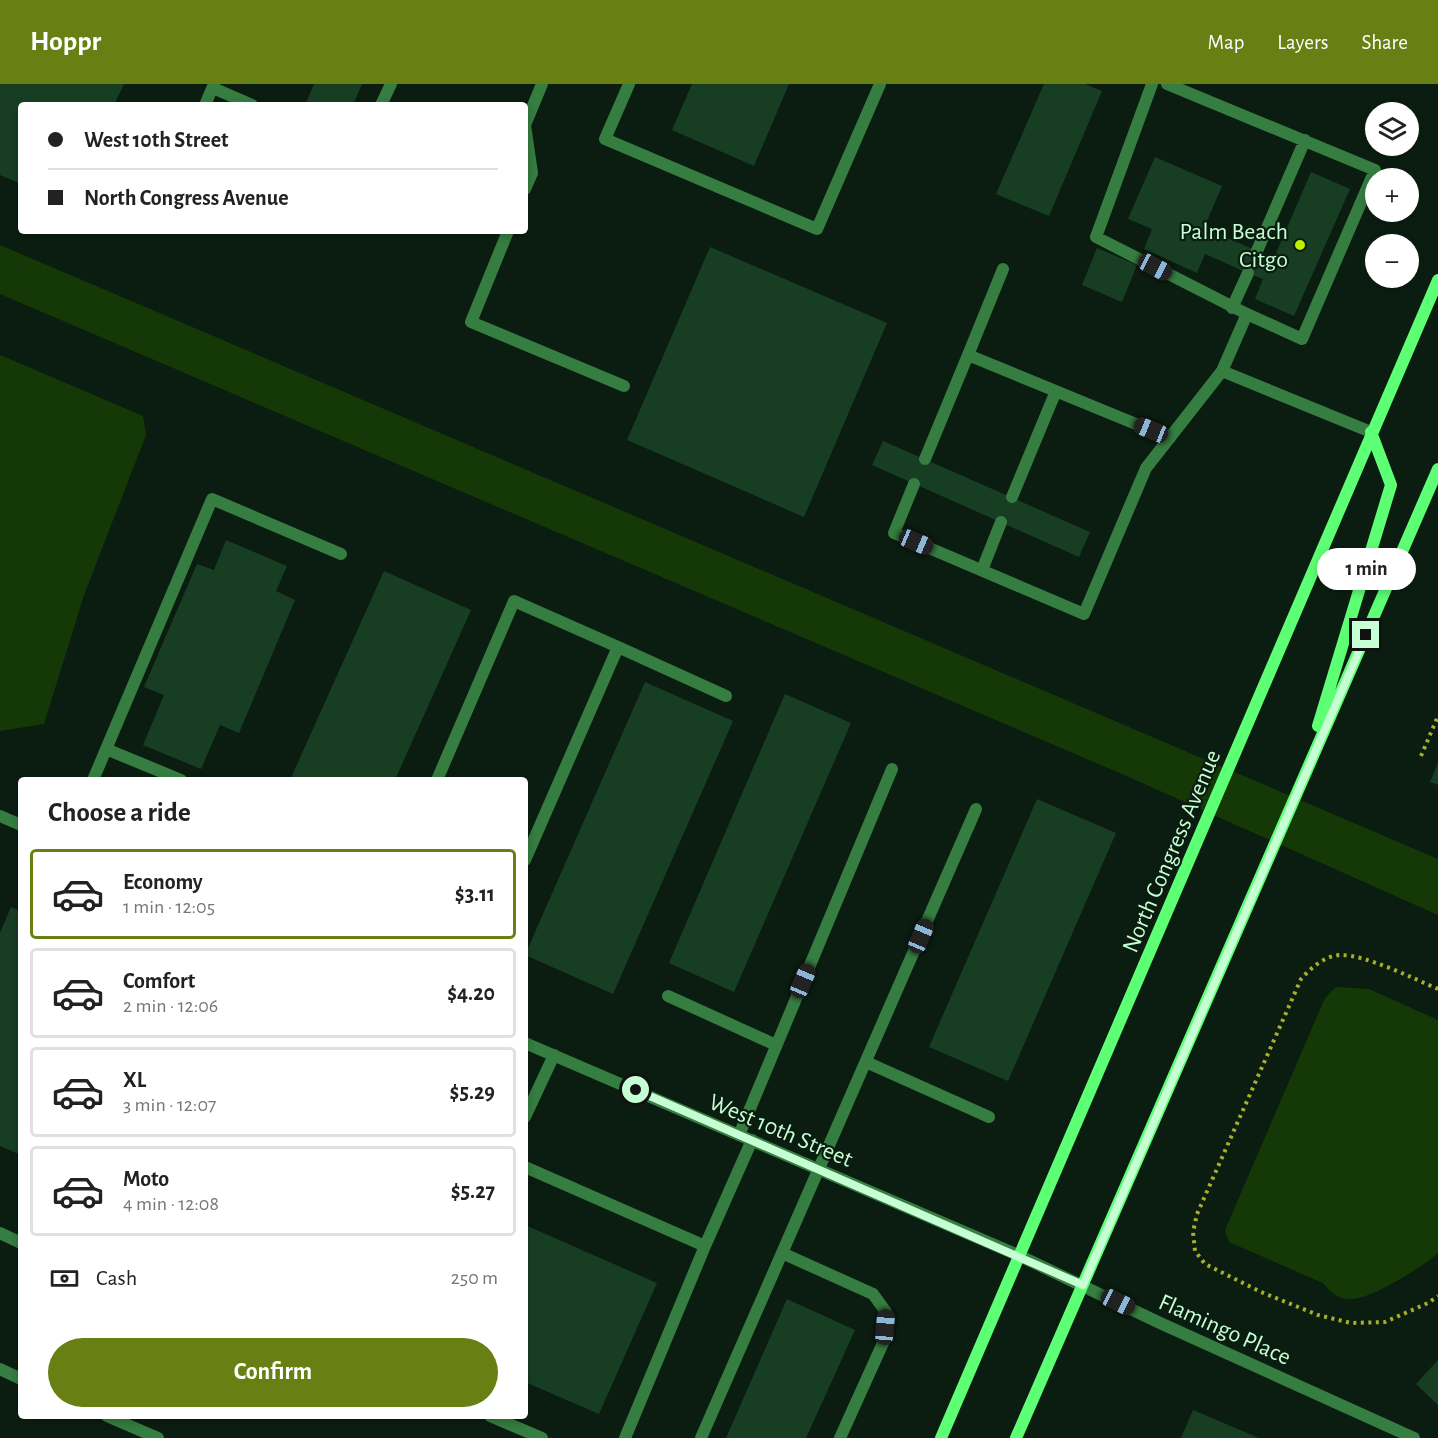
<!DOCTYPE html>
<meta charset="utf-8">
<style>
:root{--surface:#fff;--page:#f6f6f6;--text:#222;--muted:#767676;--line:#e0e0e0;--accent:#687f13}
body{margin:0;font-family:"Alegreya Sans",sans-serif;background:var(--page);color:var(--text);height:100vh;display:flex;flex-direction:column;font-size:22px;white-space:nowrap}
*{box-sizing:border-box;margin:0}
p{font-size:20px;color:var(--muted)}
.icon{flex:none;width:33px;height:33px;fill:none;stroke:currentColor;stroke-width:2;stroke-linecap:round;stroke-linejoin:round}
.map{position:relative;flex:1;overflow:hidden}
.drawer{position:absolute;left:18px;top:693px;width:510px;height:642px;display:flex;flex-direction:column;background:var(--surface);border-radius:6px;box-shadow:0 3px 9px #0003}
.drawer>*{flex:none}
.top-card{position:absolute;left:18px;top:18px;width:510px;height:132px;border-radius:6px;box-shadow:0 3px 9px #0003;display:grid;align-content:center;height:132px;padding:0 30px;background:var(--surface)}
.buttons{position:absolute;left:1365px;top:18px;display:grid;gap:12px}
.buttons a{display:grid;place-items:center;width:54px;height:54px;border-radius:50%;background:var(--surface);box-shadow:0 3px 9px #0003;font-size:30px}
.end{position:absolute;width:27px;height:27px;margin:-14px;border:8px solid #c6ffd3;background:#111;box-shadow:0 0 0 3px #111}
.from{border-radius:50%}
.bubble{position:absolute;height:42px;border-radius:21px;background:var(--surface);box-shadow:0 3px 9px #0003;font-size:20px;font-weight:700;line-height:42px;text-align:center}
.car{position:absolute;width:18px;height:36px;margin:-18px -9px;border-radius:8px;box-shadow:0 0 4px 2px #0007;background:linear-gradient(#222 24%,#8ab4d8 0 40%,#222 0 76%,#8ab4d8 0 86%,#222 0)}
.top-card b{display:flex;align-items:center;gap:21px;height:57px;font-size:22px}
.top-card b+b{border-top:2px solid var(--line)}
.top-card i{width:15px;height:15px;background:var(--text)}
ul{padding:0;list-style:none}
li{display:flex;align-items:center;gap:18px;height:90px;margin:0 12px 9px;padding:0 18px;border:3px solid var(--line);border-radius:6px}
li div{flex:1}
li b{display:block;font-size:22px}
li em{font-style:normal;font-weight:700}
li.active{border-color:var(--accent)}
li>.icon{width:54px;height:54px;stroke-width:1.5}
h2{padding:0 30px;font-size:27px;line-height:72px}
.pay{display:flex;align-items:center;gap:15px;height:66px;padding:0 30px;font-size:22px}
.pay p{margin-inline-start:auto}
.button{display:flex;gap:12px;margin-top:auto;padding:12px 30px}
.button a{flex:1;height:69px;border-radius:36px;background:var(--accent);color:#fff;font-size:24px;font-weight:700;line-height:69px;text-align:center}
header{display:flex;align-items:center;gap:36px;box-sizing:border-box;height:84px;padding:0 30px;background:var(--accent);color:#fff}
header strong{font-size:28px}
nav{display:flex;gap:33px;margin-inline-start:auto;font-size:21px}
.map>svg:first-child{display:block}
</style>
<header>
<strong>Hoppr</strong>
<nav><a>Map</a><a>Layers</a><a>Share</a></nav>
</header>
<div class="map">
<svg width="1438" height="1354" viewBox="0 0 1438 1354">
<rect width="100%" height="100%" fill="#0b1d10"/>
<path fill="#143907" d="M 0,161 L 1438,775 L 1438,831 L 1122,690 L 0,210 Z
M 0,271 L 143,332 L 146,351 L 84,511 L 44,640 L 0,647 Z
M 1336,903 L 1369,905 L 1438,936 L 1438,1169 C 1424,1182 1370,1216 1351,1215 C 1338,1215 1331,1209 1323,1199 L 1229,1158 L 1225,1146 L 1325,914 Z"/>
<path fill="#173e23" d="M 0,0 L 124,0 L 114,21 L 21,21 L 21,100 L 0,91 Z
M 314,0 L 362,0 L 353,21 L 305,21 Z
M 692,0 L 789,0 L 754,82 L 672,46 Z
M 1044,0 L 1085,0 L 1102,7 L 1049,132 L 996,110 Z
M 1155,73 L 1222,102 L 1204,144 L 1274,174 L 1311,88 L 1350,105 L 1294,232 L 1255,215 L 1263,195 L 1248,189 L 1205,170 L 1197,189 L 1144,165 L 1152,145 L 1128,135 Z
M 710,163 L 887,239 L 804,433 L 627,356 Z
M 1097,164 L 1137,181 L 1122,218 L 1082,201 Z
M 883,357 L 1090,448 L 1079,473 L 872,381 Z
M 226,456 L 287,482 L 276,507 L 295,516 L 239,649 L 220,641 L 201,685 L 143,661 L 164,611 L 144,603 L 197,480 L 214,486 Z
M 384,487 L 471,526 L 395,696 L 290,696 Z
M 645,598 L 733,637 L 613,910 L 525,871 Z
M 785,610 L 851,639 L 734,908 L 669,879 Z
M 1438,679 L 1438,701 L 1430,698 Z
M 1037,715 L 1116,749 L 1008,997 L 929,963 Z
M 11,823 L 21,827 L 21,1071 L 0,1062 L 0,849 Z
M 525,1141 L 657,1199 L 599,1330 L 525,1298 Z
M 787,1215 L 855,1246 L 806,1354 L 726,1354 Z
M 1438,1276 L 1438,1321 L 1416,1300 Z
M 1193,1326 L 1259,1354 L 1181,1354 Z"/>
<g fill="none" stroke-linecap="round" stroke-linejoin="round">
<path stroke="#a8af2a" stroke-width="4" stroke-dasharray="3 4.5" stroke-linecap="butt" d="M 1421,672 L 1438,632
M 1438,905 C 1412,894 1367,871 1340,871 C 1324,872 1311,884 1301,895 L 1197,1130 L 1193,1148 L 1195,1167 L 1205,1180 L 1261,1208 L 1318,1231 L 1351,1239 L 1385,1238 L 1428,1219 L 1438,1212"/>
<path stroke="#357d40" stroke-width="12" d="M 629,0 L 605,55 L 817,145 L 880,0
M 1152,0 L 1096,153 L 1247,230
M 1167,0 L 1375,86 L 1302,255 L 1247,230 L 1222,287 L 1371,348
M 213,4 L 252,21
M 205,21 L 214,0
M 381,21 L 391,0
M 525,105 L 532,89 L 525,41 L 542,0
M 508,147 L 471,238 L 624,302
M 1257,167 L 1305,56
M 1232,224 L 1248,189
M 968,271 L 1003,185
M 925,375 L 968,271 L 1170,354
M 914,400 L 894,449 L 1084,530 L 1146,384 L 1222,287
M 1012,413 L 1056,307
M 982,486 L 1001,438
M 618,563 L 726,612
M 106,665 L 181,696
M 93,696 L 212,415 L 341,470
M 437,696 L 514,517 L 618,563 L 525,776
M 668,912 L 776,961
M 866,978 L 989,1033
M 525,1033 L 554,971
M 739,1051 L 892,685
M 525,1083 L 705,1162
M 0,1149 L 21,1159
M 490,1332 L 542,1354
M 625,1354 L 705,1162 L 752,1056
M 701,1354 L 782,1169
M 840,1354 L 883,1259 L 886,1228 L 873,1210 L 782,1169 L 976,725"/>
<path stroke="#357d40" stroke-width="12" d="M 0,732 L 21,741
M 525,959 L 1020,1172 L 1160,1239 L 1414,1354
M 0,1285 L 21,1295
M 107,1332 L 158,1354"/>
<path stroke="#5dff74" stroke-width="12" d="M 1318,642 L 1391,401 L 1371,348
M 941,1354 L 1438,196
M 1016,1354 L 1438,385"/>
</g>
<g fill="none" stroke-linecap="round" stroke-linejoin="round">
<path stroke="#c6ffd3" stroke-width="8" d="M 636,1006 L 1083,1201 L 1366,551"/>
</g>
<circle fill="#bef100" stroke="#0b1d10" stroke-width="2" cx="1300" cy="161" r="6"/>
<g text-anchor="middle" stroke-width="4.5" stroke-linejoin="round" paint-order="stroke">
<g font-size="24" fill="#c6ffd3" stroke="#0b1d10" text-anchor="end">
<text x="1288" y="155">Palm Beach<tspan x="1288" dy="28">Citgo</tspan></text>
</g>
<g font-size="24" fill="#c6ffd3" stroke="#0b1d10">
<text transform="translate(1171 767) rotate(-67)" y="8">North Congress Avenue</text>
<text transform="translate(781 1046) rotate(23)" y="8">West 10th Street</text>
<text transform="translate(1225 1245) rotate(24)" y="8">Flamingo Place</text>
</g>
</g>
</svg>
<div class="buttons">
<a><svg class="icon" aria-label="layers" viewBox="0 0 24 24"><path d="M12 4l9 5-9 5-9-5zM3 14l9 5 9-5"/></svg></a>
<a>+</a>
<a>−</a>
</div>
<i class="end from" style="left:636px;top:1006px"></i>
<i class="end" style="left:1366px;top:551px"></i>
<div class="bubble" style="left:1317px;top:464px;width:99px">1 min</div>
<i class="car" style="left:1155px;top:183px;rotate:118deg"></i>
<i class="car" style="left:1151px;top:346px;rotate:292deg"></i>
<i class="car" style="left:916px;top:458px;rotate:113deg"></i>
<i class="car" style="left:921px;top:852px;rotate:23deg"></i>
<i class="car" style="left:803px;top:897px;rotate:23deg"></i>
<i class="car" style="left:1118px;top:1218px;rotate:116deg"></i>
<i class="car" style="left:885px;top:1243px;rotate:5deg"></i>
<div class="top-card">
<b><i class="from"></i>West 10th Street</b>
<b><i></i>North Congress Avenue</b>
</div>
<section class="drawer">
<h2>Choose a ride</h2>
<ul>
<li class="active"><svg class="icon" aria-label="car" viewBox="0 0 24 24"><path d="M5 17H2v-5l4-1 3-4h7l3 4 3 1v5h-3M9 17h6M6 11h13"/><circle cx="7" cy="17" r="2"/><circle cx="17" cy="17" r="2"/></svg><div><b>Economy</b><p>1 min · 12:05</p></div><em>$3.11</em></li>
<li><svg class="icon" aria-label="car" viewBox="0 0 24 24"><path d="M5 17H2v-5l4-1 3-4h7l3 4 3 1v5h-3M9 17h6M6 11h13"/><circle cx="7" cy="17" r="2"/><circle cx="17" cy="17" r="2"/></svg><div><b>Comfort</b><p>2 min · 12:06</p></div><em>$4.20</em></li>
<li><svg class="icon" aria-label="car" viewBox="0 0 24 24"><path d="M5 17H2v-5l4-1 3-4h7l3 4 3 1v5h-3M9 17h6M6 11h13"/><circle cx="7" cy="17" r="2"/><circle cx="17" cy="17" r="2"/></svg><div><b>XL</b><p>3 min · 12:07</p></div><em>$5.29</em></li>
<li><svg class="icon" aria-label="car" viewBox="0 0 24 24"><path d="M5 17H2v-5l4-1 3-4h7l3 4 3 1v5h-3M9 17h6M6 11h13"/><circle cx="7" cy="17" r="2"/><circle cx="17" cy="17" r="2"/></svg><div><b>Moto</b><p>4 min · 12:08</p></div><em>$5.27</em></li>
</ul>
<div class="pay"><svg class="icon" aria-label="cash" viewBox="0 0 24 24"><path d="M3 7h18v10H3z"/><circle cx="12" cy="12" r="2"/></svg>Cash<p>250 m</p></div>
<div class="button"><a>Confirm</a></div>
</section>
</div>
